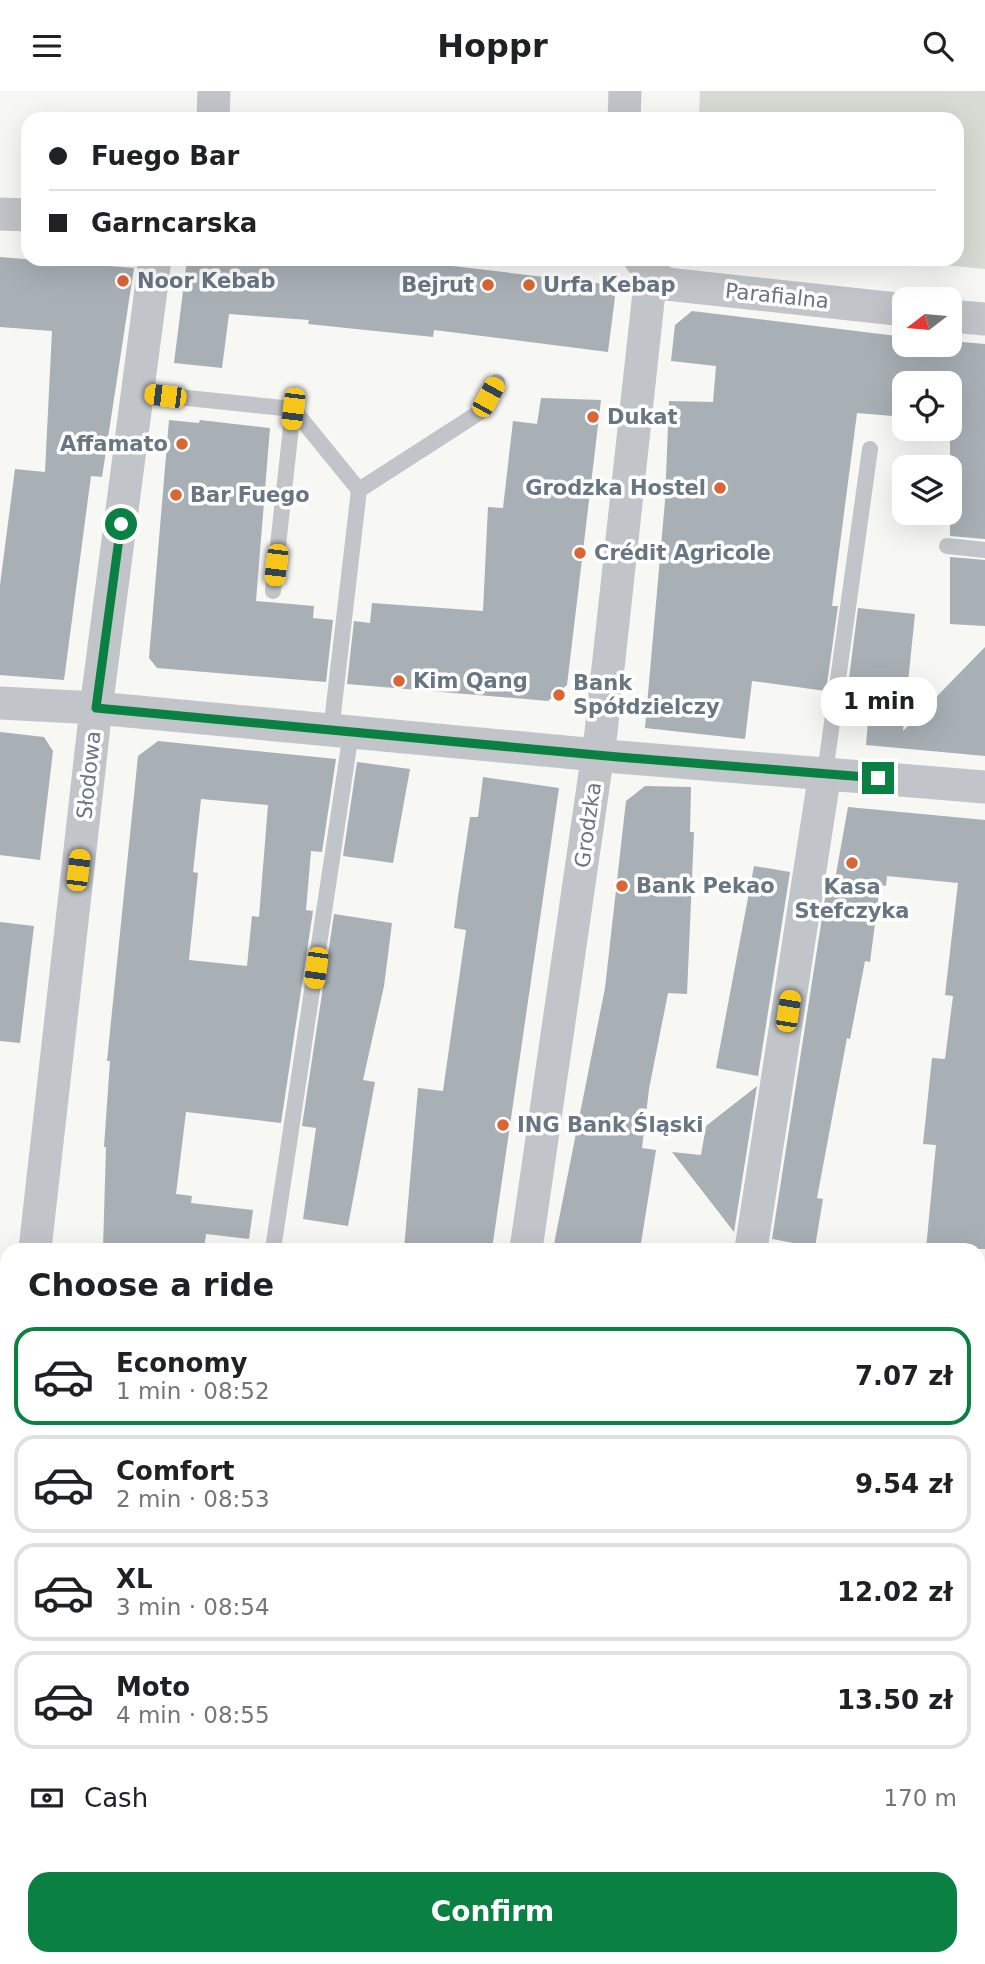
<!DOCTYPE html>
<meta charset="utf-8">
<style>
:root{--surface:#fff;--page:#f6f6f6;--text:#202124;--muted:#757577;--line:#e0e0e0;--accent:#0b8043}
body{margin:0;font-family:"DejaVu Sans",sans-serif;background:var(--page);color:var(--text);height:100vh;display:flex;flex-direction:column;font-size:26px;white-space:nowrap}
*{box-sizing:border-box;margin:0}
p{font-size:23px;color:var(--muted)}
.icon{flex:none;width:38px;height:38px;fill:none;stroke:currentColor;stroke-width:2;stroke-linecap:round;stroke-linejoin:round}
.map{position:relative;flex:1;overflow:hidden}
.panel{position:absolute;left:0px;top:1152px;width:985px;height:723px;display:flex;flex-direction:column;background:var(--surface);border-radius:21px 21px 0 0;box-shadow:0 7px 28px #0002}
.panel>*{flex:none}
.top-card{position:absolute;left:21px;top:21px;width:943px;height:154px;border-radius:21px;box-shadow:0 7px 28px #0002;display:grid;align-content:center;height:154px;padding:0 28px;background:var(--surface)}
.needle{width:46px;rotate:254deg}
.fabs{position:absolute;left:892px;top:196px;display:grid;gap:14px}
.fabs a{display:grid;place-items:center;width:70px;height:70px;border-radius:14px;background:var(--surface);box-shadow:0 7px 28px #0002;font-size:35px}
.end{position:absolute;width:32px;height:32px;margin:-16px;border:9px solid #0b8043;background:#fff;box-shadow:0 0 0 4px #fff}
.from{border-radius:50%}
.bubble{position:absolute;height:49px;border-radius:21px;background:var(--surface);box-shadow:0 7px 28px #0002;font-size:23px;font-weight:700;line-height:49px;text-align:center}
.car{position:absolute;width:21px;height:42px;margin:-21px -10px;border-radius:9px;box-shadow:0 0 5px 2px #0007;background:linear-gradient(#f5c518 24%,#345 0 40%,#f5c518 0 76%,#345 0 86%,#f5c518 0)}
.top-card b{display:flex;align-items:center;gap:24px;height:66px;font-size:26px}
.top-card b+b{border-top:2px solid var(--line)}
.top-card i{width:18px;height:18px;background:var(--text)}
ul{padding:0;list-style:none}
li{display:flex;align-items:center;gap:21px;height:98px;margin:0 14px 10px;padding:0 14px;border:4px solid var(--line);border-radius:21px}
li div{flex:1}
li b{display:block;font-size:26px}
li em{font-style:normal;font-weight:700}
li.on{border-color:var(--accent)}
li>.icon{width:63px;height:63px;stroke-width:1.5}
h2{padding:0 28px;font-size:32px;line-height:84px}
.pay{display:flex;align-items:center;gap:18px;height:77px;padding:0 28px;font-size:26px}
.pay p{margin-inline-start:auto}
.cta{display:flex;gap:14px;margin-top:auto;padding:14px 28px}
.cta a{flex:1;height:80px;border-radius:21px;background:var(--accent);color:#fff;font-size:28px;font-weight:700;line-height:80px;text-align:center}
header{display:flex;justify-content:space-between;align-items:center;height:91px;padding:0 28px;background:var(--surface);font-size:32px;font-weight:700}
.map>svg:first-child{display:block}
</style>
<header><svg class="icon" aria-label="menu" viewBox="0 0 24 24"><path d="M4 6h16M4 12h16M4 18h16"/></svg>Hoppr<svg class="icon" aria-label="search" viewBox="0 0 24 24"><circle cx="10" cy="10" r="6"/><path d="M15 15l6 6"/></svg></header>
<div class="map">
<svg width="985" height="1873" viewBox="0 0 985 1873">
<rect width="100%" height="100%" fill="#f7f7f4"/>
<path fill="#d6dcd4" d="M 700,0 L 985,0 L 985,178 L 880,168 L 957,168 L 957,28 L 699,28 Z
M 985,1425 L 985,1873 L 629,1873 L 619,1867 L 978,1867 L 978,1430 Z
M 0,1721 L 7,1741 L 7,1867 L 42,1867 L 43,1873 L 0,1873 Z"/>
<path fill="#a8afb5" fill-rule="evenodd" d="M 0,166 L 134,177 L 102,386 L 91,385 L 64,589 L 0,584 L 0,494 L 15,378 L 45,381 L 52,240 L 0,236 Z
M 187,168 L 393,168 L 604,193 L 615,206 L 608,261 L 434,239 L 433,246 L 308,233 L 309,229 L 229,223 L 222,277 L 174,272 Z
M 692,220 L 905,246 L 905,254 L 950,254 L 950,250 L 985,253 L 985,448 L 950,445 L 950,292 L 905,292 L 905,326 L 857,322 L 832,515 L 838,515 L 826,600 L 752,590 L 745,648 L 645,637 L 665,410 L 669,310 L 713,311 L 716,275 L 671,270 L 675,234 Z
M 541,307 L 601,309 L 567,594 L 548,610 L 347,593 L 354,530 L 370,532 L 372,512 L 483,520 L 488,416 L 503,417 L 513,330 L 537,333 Z
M 169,329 L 199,332 L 200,329 L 270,337 L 256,510 L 314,515 L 313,527 L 333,529 L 326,591 L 157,577 L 149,567 Z
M 950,466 L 985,469 L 985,535 L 950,533 Z
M 858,517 L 915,523 L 903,640 L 985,556 L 985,665 L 866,654 L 870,606 L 847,603 Z
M 0,641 L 44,646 L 53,660 L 40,769 L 0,764 Z
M 158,650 L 336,668 L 322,761 L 311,760 L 306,819 L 313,820 L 281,1032 L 186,1021 L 176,1103 L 192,1105 L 191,1112 L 253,1119 L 249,1148 L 206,1143 L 204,1158 L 103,1158 L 106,1056 L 104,1056 L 110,970 L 107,970 L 138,665 ZM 201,708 L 268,714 L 259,826 L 252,825 L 247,875 L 189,869 L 198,782 L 193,781 Z
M 357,671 L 410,678 L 393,772 L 343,765 Z
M 483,686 L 559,697 L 492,1158 L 404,1158 L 418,997 L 443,1000 L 466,839 L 454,837 L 458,806 L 470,726 L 478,726 Z
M 645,695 L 691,696 L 690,741 L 694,741 L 687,903 L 668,902 L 649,998 L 642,1057 L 656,1059 L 640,1158 L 553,1158 L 605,897 L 626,710 Z
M 848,716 L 985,729 L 985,1158 L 926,1158 L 936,1054 L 923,1053 L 932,967 L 945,968 L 953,905 L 945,904 L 958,792 L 887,785 L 886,795 L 880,794 L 870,871 L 865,870 L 850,948 L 847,947 L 817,1107 L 823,1108 L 815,1156 L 772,1148 L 828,788 L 835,789 Z
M 754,775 L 790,781 L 758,985 L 716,977 Z
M 334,823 L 392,832 L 384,895 L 363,989 L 375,991 L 348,1135 L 303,1128 L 316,1037 L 302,1035 Z
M 0,831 L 34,835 L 20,952 L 0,950 Z
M 757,995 L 734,1141 L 672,1061 L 701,1064 L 706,1035 Z"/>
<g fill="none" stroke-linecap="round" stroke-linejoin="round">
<defs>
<path id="secondary" d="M 414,1873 L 415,1867"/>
<path id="primary" d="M 0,1546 L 7,1549
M 0,1606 L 7,1609
M 441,1867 L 450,1873
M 538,1867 L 547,1873"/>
</defs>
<use href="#secondary" stroke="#b3b8bc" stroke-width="42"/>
<use href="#primary" stroke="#b4b8bc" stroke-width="42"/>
<path stroke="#c1c4c8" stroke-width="16" d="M 139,302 L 293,318 L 359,399 L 480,321 L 497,291
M 947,455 L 985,459
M 273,500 L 293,318
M 331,640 L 359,399
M 825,682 L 870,358
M 273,1158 L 351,642"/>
<path stroke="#c1c4c8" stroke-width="33" d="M 213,28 L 214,0
M 624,28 L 625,0
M 0,123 L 28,124
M 640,168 L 651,183 L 666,193 L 905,219
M 950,225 L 985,228
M 0,612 L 96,617 L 618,666 L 985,696
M 35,1158 L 96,617 L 155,168
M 526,1158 L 601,641 L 651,183
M 751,1158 L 825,682
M 0,1347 L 7,1350
M 978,1362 L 985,1356
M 978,1386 L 985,1394
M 206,1873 L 218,1867"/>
<use href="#secondary" stroke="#fff" stroke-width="38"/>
<use href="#primary" stroke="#fff" stroke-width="38"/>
</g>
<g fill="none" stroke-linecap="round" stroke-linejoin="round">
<path stroke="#0b8043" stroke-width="9" d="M 121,433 L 96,617 L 618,666 L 878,687"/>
</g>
<g fill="#d96633" stroke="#fff" stroke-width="2.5">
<circle cx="123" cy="190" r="7"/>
<circle cx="488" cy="194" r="7"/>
<circle cx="529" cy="194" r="7"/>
<circle cx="593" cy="326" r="7"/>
<circle cx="182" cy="353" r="7"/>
<circle cx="720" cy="397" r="7"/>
<circle cx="176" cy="404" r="7"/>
<circle cx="580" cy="462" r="7"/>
<circle cx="399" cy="590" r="7"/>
<circle cx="559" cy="604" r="7"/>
<circle cx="852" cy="772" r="7"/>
<circle cx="622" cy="795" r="7"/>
<circle cx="503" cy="1034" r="7"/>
</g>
<g text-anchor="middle" stroke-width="7" stroke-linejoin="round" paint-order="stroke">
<g font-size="21" font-weight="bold" fill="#687583" stroke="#fff" text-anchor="start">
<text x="137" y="197">Noor Kebab</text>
<text x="474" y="201" text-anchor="end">Bejrut</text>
<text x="543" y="201">Urfa Kebap</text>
<text x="607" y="333">Dukat</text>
<text x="168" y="360" text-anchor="end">Affamato</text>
<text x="706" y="404" text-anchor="end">Grodzka Hostel</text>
<text x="190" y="411">Bar Fuego</text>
<text x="594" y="469">Crédit Agricole</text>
<text x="413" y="597">Kim Qang</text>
<text x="573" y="599">Bank<tspan x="573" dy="24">Spółdzielczy</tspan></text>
<text x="636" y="802">Bank Pekao</text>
<text x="852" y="803" text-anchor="middle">Kasa<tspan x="852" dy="24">Stefczyka</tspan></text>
<text x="517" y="1041">ING Bank Śląski</text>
</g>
<g font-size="21" fill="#687583" stroke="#fff">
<text transform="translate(777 205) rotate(6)" y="7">Parafialna</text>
<text transform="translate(89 684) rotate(-84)" y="7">Słodowa</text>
<text transform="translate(588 734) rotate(-82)" y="7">Grodzka</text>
</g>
</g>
</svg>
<div class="fabs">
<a><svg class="needle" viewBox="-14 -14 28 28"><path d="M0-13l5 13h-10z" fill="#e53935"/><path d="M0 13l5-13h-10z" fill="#757577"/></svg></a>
<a><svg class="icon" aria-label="locate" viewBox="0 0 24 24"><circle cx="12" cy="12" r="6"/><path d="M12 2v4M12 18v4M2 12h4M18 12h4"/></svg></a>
<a><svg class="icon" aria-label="layers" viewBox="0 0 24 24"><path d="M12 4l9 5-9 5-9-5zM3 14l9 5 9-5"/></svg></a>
</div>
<i class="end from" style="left:121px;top:433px"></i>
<i class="end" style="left:878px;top:687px"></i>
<div class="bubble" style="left:821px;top:586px;width:116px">1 min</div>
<i class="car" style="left:165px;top:305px;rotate:277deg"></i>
<i class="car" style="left:488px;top:306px;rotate:29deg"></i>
<i class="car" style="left:293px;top:318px;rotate:187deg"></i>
<i class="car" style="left:276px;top:474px;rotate:187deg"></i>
<i class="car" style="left:78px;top:779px;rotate:7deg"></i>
<i class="car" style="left:316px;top:877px;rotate:188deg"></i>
<i class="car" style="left:788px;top:920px;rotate:9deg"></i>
<div class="top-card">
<b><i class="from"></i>Fuego Bar</b>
<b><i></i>Garncarska</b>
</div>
<section class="panel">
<h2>Choose a ride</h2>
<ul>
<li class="on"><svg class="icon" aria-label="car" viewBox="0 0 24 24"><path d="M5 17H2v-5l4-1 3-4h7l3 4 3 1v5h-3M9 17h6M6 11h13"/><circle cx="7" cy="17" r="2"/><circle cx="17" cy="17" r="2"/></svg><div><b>Economy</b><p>1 min · 08:52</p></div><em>7.07 zł</em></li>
<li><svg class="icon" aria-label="car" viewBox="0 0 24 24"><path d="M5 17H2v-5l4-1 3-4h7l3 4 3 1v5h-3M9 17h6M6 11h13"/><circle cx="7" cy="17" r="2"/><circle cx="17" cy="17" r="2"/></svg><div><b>Comfort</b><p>2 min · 08:53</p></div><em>9.54 zł</em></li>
<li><svg class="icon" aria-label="car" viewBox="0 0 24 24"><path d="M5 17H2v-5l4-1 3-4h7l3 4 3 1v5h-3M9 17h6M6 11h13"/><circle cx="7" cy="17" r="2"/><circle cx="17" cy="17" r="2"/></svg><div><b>XL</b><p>3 min · 08:54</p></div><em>12.02 zł</em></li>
<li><svg class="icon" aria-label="car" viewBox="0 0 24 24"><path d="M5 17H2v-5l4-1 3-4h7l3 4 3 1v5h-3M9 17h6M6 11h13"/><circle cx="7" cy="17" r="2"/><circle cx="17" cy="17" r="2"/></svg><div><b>Moto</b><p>4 min · 08:55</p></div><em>13.50 zł</em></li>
</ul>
<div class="pay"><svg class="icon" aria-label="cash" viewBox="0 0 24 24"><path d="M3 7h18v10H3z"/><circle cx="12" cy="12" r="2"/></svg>Cash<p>170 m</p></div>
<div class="cta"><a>Confirm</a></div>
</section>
</div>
